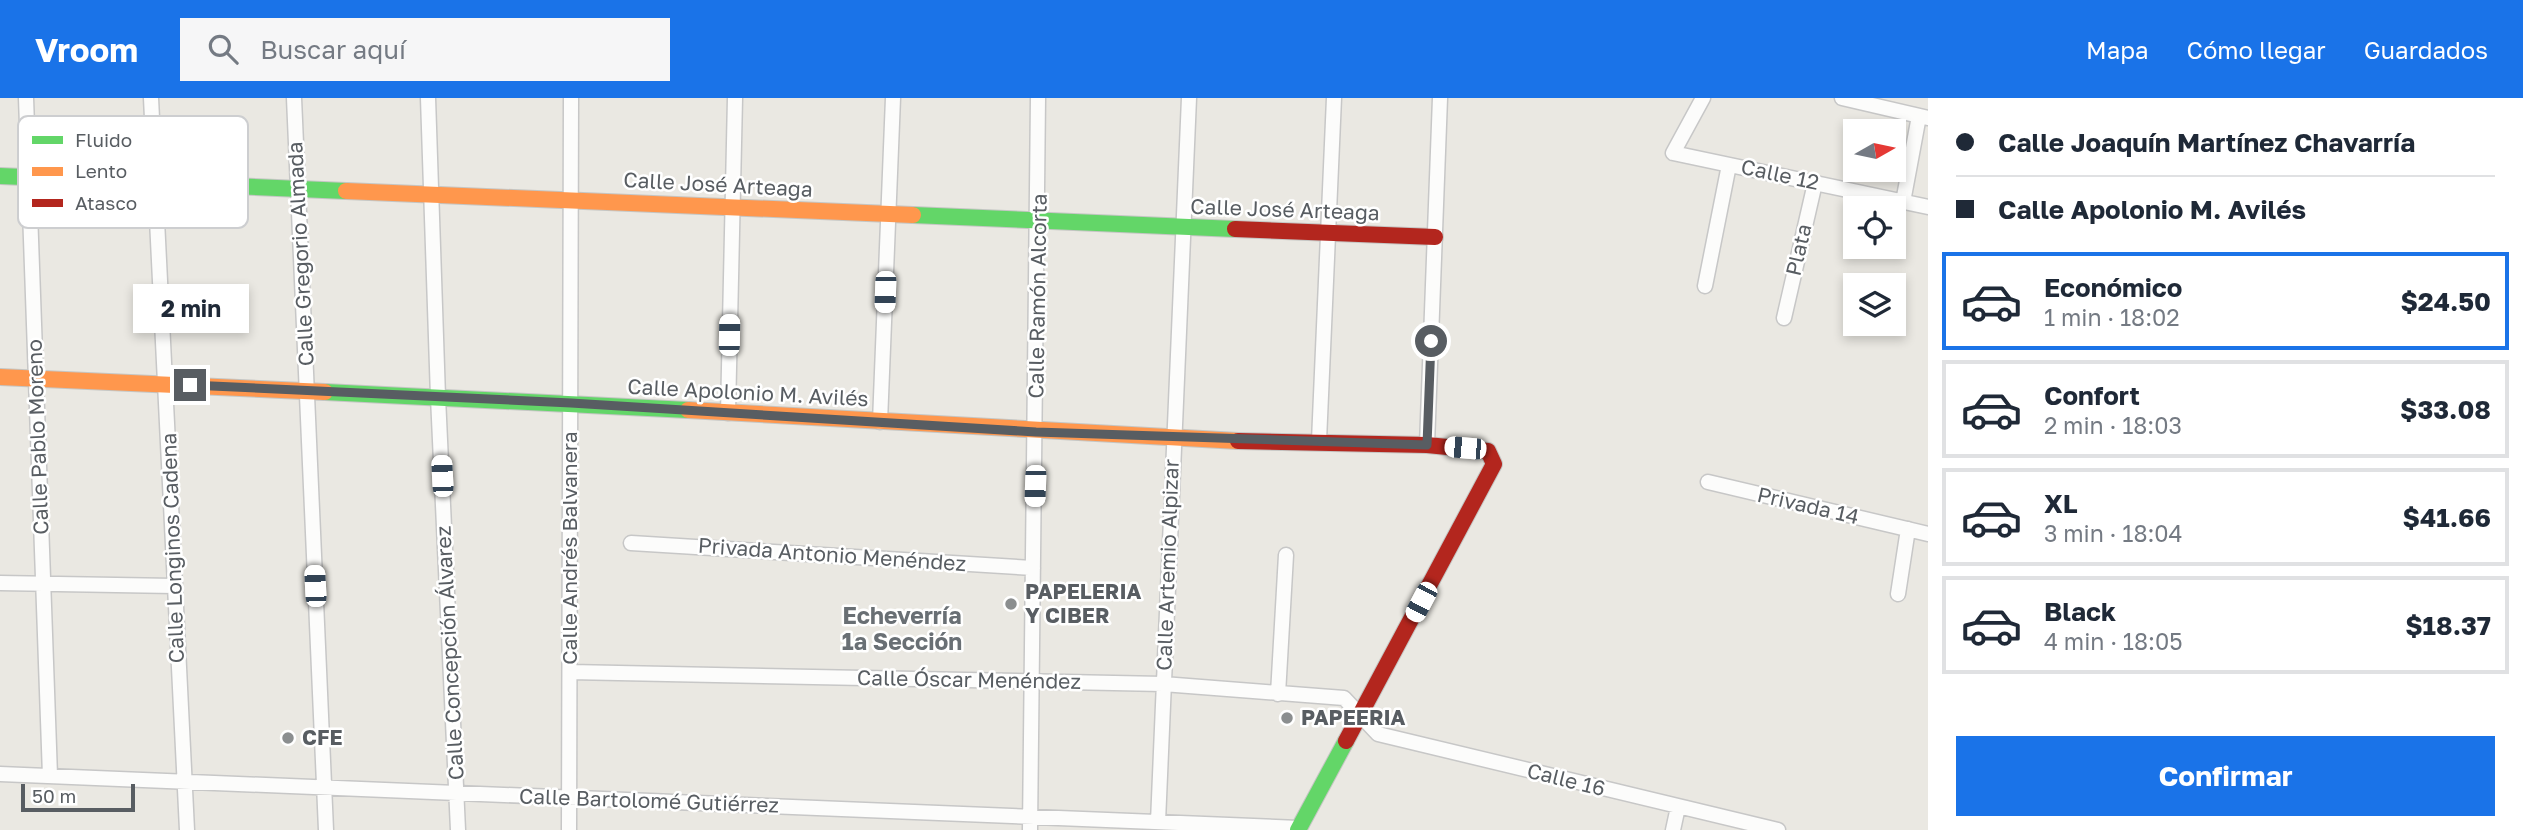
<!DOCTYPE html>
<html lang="es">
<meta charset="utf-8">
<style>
:root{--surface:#fff;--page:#f6f6f7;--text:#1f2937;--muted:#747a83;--line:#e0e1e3;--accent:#1a73e8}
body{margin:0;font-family:"Golos Text",sans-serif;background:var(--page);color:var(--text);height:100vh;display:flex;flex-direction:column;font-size:26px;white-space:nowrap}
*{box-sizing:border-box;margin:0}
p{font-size:23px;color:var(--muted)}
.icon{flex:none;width:38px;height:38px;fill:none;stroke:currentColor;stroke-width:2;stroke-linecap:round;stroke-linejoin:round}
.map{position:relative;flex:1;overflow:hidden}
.drawer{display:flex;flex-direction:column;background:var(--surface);width:595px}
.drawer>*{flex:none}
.hud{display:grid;align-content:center;height:154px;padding:0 28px;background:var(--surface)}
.needle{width:46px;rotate:81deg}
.controls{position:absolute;left:1843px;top:21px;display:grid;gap:14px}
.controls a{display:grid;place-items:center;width:63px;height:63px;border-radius:0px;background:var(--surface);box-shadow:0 4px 10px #0003;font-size:35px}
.scale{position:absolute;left:21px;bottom:18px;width:114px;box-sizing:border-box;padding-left:7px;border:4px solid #585d62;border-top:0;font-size:19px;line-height:24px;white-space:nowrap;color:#585d62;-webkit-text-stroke:5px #fff;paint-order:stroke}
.end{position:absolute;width:32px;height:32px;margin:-16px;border:9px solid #585d62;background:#fff;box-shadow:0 0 0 4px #fff}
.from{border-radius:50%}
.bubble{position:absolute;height:49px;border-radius:0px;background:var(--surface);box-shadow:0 4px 10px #0003;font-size:23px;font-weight:700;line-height:49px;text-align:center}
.car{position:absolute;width:21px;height:42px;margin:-21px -10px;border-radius:9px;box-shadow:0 0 5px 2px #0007;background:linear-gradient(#fff 24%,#345 0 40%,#fff 0 76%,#345 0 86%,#fff 0)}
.hud b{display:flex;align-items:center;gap:24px;height:66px;font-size:26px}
.hud b+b{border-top:2px solid var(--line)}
.hud i{width:18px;height:18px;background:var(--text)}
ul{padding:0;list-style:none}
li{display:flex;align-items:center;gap:21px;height:98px;margin:0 14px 10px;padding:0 14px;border:4px solid var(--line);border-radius:0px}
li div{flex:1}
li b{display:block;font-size:26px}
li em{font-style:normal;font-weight:700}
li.on{border-color:var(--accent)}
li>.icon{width:63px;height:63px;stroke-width:1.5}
.action{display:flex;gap:14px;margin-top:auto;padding:14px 28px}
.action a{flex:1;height:80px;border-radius:0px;background:var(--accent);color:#fff;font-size:28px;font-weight:700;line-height:80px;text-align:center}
header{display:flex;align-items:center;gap:42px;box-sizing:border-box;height:98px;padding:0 35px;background:var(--accent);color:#fff}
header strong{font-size:33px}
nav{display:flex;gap:38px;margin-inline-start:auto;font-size:24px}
.search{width:490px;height:63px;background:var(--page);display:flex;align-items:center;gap:18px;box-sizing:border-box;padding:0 24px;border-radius:0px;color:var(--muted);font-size:26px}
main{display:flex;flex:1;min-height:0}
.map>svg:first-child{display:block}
</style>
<header>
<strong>Vroom</strong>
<div class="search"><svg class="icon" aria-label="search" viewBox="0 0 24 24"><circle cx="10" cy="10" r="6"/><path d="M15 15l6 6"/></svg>Buscar aquí</div>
<nav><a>Mapa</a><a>Cómo llegar</a><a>Guardados</a></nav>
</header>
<main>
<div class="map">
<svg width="1928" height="732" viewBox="0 0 1928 732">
<rect width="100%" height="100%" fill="#eae8e2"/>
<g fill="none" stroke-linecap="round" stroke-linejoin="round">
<defs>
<path id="street" d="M 26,0 L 50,678
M 151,0 L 187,732
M 294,0 L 326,732
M 428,0 L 438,299 L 458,732
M 1703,0 L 1673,55 L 1928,109
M 1842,0 L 1928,20
M 1903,104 L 1919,18
M 1705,188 L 1729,67
M 1784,220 L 1815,85
M 728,315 L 735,0
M 880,324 L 893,0
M 1319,343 L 1334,0
M 1427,347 L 1440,0
M 1708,384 L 1928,436
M 631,445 L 1033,470
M 0,485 L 174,488
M 1898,496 L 1908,431
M 570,574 L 1163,586 L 1344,600 L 1378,636 L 1778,732
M 1278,596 L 1286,457
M 0,676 L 1299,730
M 1158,724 L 1189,0
M 569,732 L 571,0
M 1030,732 L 1038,0
M 1673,732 L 1678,709"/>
<path id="fast" d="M 0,78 L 346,93
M 913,117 L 1235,131
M 325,294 L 688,312
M 1298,732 L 1346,643"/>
<path id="slow" d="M 346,93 L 913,117
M 0,279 L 325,294
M 688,312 L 1238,343"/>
<path id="jam" d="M 1235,131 L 1435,139
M 1238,343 L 1427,347 L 1488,353 L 1494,366 L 1346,643"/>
</defs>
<use href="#street" stroke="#c7c7c7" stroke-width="17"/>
<use href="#fast" stroke="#c5c6c4" stroke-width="18"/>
<use href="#slow" stroke="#c5c6c4" stroke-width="18"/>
<use href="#jam" stroke="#c5c6c4" stroke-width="18"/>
<use href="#street" stroke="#fcfcfb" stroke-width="14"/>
<use href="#fast" stroke="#63d668" stroke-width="16"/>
<use href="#slow" stroke="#ff974d" stroke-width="16"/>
<use href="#jam" stroke="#b3261e" stroke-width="16"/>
</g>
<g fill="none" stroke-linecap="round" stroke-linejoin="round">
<path stroke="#585d62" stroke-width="9" d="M 190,287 L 571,305 L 1036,334 L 1427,347 L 1431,243"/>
</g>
<g fill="#8b8e8f" stroke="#fff" stroke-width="2.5">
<circle cx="1011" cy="506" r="7"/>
<circle cx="1287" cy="620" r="7"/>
<circle cx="288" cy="640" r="7"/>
</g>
<g text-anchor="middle" stroke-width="5" stroke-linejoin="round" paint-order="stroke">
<g font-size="21" fill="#585d62" stroke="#fff">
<text transform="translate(1780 77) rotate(12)" y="7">Calle 12</text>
<text transform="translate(718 87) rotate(3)" y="7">Calle José Arteaga</text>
<text transform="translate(1285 112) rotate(2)" y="7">Calle José Arteaga</text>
<text transform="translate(1799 152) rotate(-77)" y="7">Plata</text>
<text transform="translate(301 156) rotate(-93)" y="7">Calle Gregorio Almada</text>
<text transform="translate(1038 198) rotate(-89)" y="7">Calle Ramón Alcorta</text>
<text transform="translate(748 295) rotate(3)" y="7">Calle Apolonio M. Avilés</text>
<text transform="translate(38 339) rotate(-92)" y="7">Calle Pablo Moreno</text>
<text transform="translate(1808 408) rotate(13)" y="7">Privada 14</text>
<text transform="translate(173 450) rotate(-92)" y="7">Calle Longinos Cadena</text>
<text transform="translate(570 450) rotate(-90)" y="7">Calle Andrés Balvanera</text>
<text transform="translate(832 457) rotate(4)" y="7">Privada Antonio Menéndez</text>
<text transform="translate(1168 467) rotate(-88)" y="7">Calle Artemio Alpizar</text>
<text transform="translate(450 555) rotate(-93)" y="7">Calle Concepción Álvarez</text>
<text transform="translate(969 582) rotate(1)" y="7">Calle Óscar Menéndez</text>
<text transform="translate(1566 682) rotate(14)" y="7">Calle 16</text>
<text transform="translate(649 703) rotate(2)" y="7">Calle Bartolomé Gutiérrez</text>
</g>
<g font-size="21" font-weight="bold" fill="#585d62" stroke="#fff" text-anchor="start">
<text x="1025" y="501">PAPELERIA<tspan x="1025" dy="24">Y CIBER</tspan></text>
<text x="1301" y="627">PAPEERIA</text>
<text x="302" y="647">CFE</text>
</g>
<g font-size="23" font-weight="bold" fill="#696f74" stroke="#fff">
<text x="902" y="526">Echeverría<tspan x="902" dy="26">1a Sección</tspan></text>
</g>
</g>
<rect x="18" y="18" width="230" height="112" rx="10" fill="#fff" stroke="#cdced0" stroke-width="2"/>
<rect x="32" y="38" width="31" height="8" fill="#63d668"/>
<rect x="32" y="69" width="31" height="9" fill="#ff974d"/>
<rect x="32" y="101" width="31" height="8" fill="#b3261e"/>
<g font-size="19" fill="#585d62">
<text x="75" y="49">Fluido</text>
<text x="75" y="80">Lento</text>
<text x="75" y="112">Atasco</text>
</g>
</svg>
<div class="controls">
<a><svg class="needle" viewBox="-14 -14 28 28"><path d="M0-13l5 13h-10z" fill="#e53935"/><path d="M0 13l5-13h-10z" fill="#747a83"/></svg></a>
<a><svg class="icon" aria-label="locate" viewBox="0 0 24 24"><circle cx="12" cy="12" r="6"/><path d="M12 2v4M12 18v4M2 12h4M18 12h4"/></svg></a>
<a><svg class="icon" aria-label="layers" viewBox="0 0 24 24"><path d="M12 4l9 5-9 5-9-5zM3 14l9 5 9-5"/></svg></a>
</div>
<div class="scale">50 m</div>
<i class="end from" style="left:1431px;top:243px"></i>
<i class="end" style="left:190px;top:287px"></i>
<div class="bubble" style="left:133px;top:186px;width:116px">2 min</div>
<i class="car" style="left:885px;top:194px;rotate:182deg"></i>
<i class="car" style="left:729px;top:237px;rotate:1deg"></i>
<i class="car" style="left:1465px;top:350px;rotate:275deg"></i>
<i class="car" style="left:442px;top:378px;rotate:357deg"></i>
<i class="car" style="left:1035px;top:388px;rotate:182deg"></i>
<i class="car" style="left:315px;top:488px;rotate:357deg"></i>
<i class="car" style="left:1421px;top:504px;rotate:208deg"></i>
</div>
<section class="drawer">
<div class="hud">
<b><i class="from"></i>Calle Joaquín Martínez Chavarría</b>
<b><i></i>Calle Apolonio M. Avilés</b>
</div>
<ul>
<li class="on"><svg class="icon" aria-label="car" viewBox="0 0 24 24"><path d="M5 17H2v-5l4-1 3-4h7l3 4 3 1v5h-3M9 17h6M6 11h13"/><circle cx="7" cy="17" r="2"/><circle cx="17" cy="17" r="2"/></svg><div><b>Económico</b><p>1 min · 18:02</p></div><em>$24.50</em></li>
<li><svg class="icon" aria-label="car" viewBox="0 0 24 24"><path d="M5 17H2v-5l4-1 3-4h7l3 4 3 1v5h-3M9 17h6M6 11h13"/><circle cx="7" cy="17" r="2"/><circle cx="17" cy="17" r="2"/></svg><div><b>Confort</b><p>2 min · 18:03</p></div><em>$33.08</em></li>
<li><svg class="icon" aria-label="car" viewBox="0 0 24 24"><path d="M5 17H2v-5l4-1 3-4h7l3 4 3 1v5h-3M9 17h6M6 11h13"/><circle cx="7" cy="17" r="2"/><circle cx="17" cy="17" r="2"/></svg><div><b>XL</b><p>3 min · 18:04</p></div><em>$41.66</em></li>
<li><svg class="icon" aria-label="car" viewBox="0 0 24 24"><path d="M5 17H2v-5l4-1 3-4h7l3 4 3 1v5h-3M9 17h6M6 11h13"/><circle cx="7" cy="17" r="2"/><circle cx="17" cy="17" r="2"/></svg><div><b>Black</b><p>4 min · 18:05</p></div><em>$18.37</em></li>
</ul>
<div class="action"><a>Confirmar</a></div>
</section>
</main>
